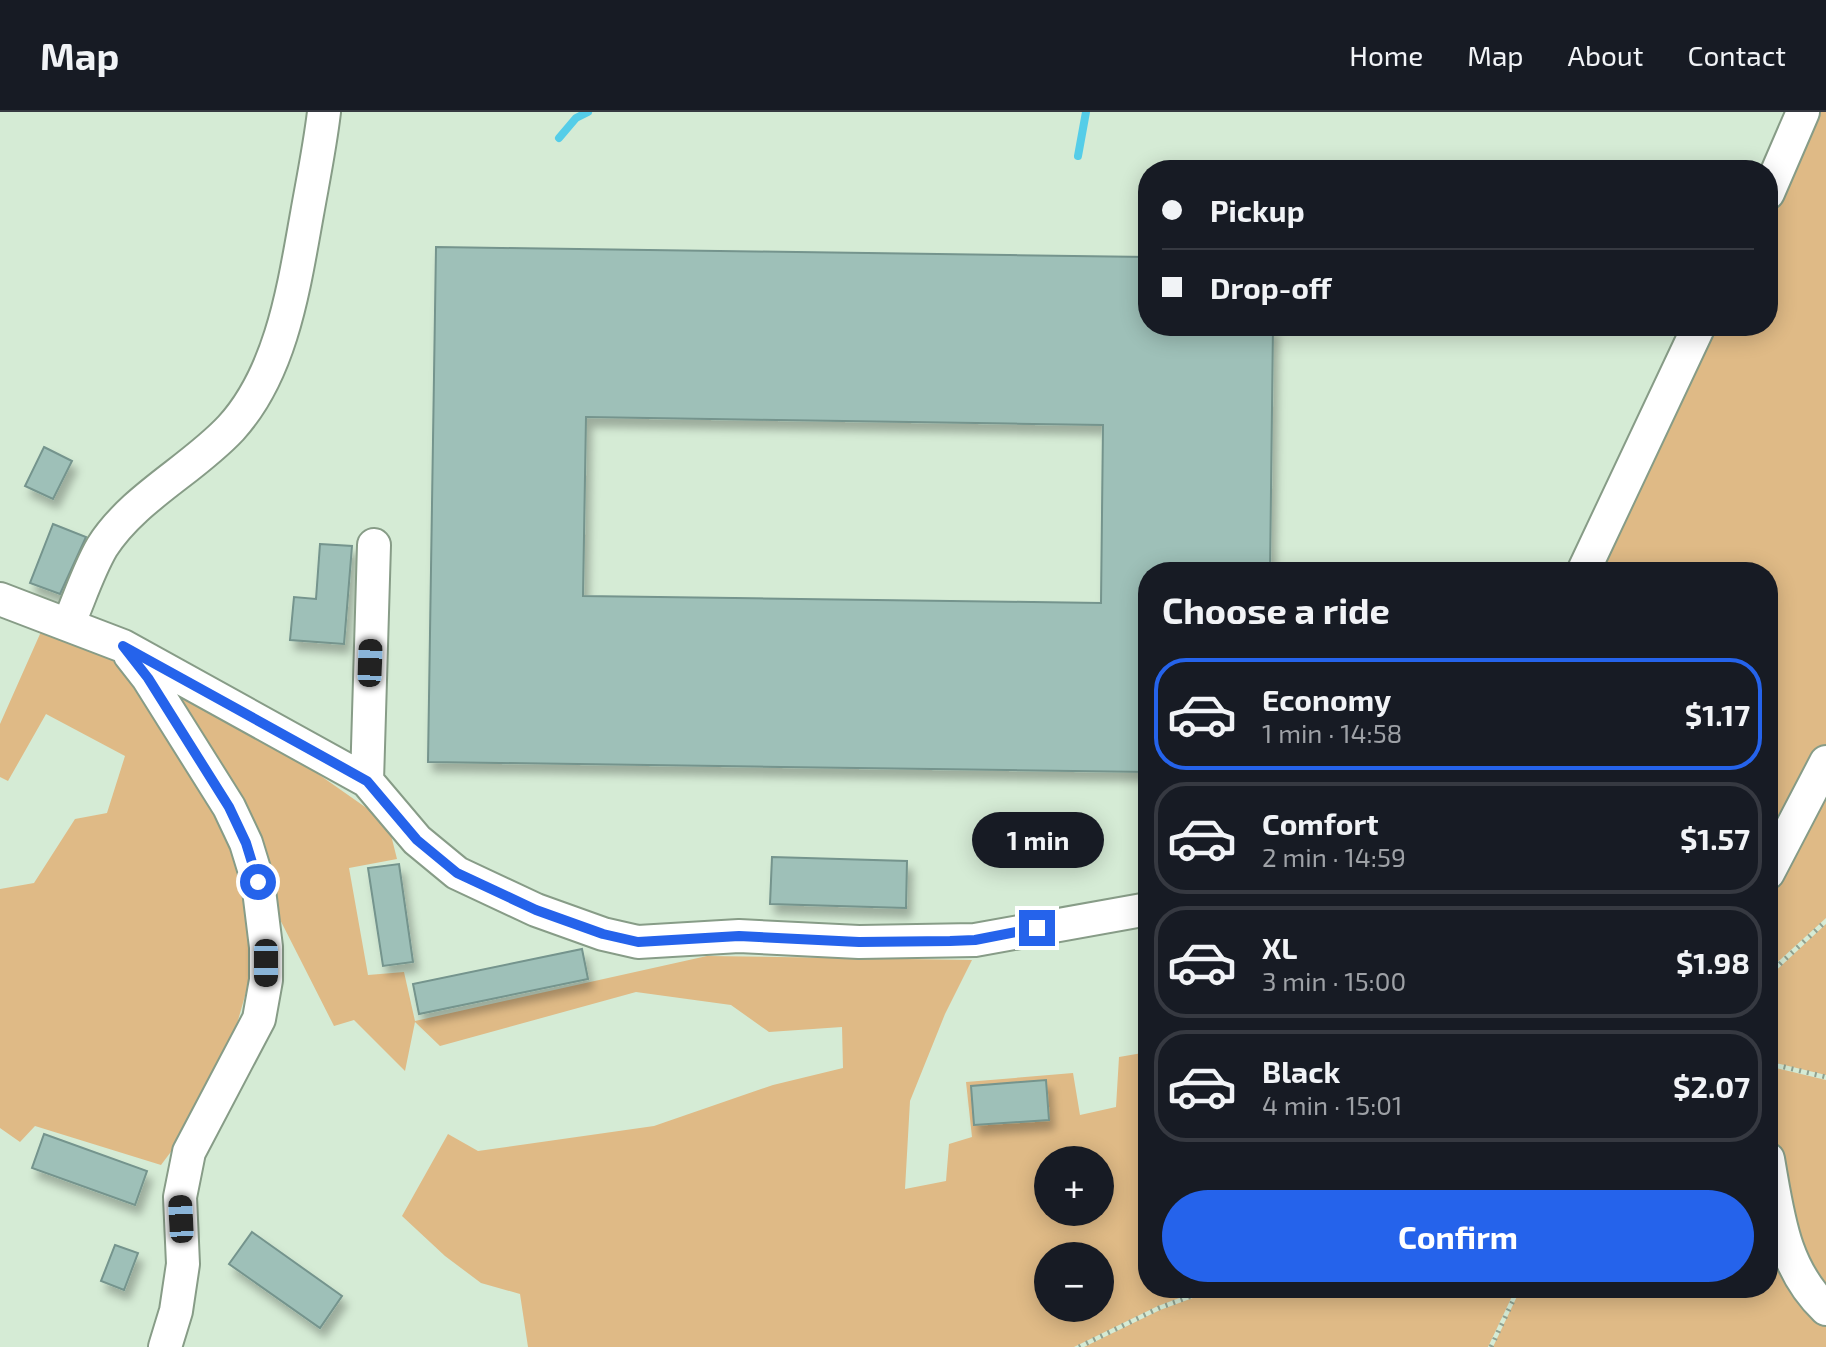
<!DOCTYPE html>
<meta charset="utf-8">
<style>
:root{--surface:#171b24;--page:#242831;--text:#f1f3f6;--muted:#9ea1a6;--line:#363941;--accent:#2563eb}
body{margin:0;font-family:"Exo 2",sans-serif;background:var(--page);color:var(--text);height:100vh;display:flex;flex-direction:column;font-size:30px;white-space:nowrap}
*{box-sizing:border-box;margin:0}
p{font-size:26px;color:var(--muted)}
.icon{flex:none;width:44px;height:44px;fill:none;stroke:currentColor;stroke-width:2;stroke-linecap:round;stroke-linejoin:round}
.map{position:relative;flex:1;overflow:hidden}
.details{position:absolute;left:1138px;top:450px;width:640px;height:736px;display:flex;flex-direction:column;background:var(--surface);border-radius:32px;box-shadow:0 4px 20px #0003}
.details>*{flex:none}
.banner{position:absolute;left:1138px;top:48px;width:640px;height:176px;border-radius:32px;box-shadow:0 4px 20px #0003;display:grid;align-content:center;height:176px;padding:0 24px;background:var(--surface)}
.fabs{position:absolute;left:1034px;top:1034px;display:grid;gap:16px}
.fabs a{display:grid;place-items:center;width:80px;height:80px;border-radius:50%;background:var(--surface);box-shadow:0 4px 20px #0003;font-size:40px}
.end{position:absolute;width:36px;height:36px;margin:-18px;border:10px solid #2563eb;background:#fff;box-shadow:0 0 0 4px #fff}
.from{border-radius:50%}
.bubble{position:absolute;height:56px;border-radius:28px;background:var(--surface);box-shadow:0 4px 20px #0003;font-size:26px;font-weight:700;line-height:56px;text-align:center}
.car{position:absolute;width:24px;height:48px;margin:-24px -12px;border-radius:10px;box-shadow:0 0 6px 2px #0007;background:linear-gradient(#222 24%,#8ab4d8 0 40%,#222 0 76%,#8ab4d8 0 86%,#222 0)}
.banner b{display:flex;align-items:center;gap:28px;height:76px;font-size:30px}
.banner b+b{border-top:2px solid var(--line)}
.banner i{width:20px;height:20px;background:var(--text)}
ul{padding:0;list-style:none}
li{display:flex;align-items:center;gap:24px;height:112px;margin:0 16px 12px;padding:0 8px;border:4px solid var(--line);border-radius:32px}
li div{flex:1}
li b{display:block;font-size:30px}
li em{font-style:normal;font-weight:700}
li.active{border-color:var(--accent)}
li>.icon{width:72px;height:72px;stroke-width:1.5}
h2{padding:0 24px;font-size:36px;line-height:96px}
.button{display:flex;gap:16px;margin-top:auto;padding:16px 24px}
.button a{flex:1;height:92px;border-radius:48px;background:var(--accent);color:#fff;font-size:32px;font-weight:700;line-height:92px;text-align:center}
header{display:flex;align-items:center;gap:48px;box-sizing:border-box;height:112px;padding:0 40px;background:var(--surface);border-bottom:2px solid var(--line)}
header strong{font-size:38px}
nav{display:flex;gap:44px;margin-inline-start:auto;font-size:28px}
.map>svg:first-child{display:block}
</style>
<header>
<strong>Map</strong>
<nav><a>Home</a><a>Map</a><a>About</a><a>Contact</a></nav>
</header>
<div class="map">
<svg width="1826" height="1235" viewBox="0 0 1826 1235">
<defs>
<filter id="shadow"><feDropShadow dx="5" dy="9" stdDeviation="4" flood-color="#0004"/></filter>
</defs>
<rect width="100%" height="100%" fill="#d5ebd5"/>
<path fill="#dfba86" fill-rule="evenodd" d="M 1811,0 L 1826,0 L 1826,632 L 1768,743 L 1768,460 L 1597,460 L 1714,214 L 1768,214 L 1768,99 Z
M 44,513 L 119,541 L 227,705 L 247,760 L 252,859 L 235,919 L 188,1017 L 161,1053 L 35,1014 L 20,1030 L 0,1016 L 0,777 L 34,771 L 75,707 L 107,701 L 125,644 L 46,602 L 8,669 L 0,665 L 0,612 Z
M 164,564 L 301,650 L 388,711 L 397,747 L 349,756 L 368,863 L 404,860 L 415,909 L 707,844 L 972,848 L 945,902 L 910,989 L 905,1077 L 946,1069 L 949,1032 L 972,1025 L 966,970 L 1073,961 L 1080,1003 L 1116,995 L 1119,945 L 1148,940 L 1148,1176 L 1206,1176 L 1158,1194 L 1074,1235 L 528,1235 L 520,1182 L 481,1171 L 445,1144 L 402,1104 L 448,1022 L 478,1039 L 654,1014 L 773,973 L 843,956 L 842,915 L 769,920 L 731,893 L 636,880 L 440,934 L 415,910 L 405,959 L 354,908 L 334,914 L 263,774 ZM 1048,1048 L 1100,1048 L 1100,1100 L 1048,1100 ZM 1048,1144 L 1100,1144 L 1100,1196 L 1048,1196 Z
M 1826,674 L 1826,806 L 1768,859 L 1768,776 Z
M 1826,812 L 1826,963 L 1768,949 L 1768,866 Z
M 1768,954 L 1826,968 L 1826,1184 L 1793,1124 L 1768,988 Z
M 1768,1109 L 1826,1207 L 1826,1235 L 1493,1235 L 1521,1176 L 1768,1176 Z
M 1220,1176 L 1516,1176 L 1488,1235 L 1084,1235 L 1160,1198 Z"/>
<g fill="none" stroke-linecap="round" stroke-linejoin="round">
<path stroke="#55cde8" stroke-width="8" d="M 559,26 L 576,6 L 588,0
M 1078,44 L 1086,0"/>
</g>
<path fill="#9ec0b8" stroke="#74948d" stroke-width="2" fill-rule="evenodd" filter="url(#shadow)" d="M 436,135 L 1148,145 L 1148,214 L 1273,214 L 1270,460 L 1148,460 L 1148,660 L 428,650 ZM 586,305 L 1103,313 L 1101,491 L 583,484 Z
M 44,335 L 72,349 L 53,387 L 25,374 Z
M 53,412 L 86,425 L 60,482 L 30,471 Z
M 320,432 L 352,434 L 344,532 L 290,528 L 294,485 L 316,487 Z
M 772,745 L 907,749 L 906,796 L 770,792 Z
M 399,752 L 413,850 L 383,854 L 368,756 Z
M 582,837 L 588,867 L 419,902 L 413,872 Z
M 1046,968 L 1049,1008 L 974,1013 L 971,974 Z
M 44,1022 L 147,1059 L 135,1093 L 32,1056 Z
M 252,1120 L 342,1184 L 320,1216 L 229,1152 Z
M 115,1133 L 138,1141 L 124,1178 L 101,1169 Z"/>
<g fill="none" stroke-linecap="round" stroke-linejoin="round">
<defs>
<path id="minor" d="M 1768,81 L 1803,0
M 1583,460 L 1699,214
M 0,487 L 123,534 L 367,669 L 417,728 L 457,761 L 536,798 L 603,822 L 638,830 L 739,824 L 859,830 L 975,828 L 1148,797
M 68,513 C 79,488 88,459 102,435 C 133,386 192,358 231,316 C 282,260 294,174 307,102 C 313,68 320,34 324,0
M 130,543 L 148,566 L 229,695 L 246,731 L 258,770 L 266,835 L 266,868 L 259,907 L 189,1040 L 180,1085 L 183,1152 L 176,1199 L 165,1235
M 367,669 L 374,433
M 1768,761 L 1826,650
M 1768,1047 C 1778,1103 1783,1156 1826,1197"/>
</defs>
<use href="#minor" stroke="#879c87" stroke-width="36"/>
<path stroke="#90a190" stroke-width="5" stroke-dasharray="2 6" stroke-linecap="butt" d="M 1768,863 L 1826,809
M 1768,951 L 1826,965
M 1079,1235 L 1159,1196 L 1213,1176
M 1491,1235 L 1519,1176"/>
<use href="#minor" stroke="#fff" stroke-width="32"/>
</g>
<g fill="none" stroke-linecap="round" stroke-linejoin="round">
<path stroke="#2563eb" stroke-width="10" d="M 258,770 L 246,731 L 229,695 L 148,566 L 123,534 L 367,669 L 417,728 L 457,761 L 536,798 L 603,822 L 638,830 L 739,824 L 859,830 L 950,829 L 975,828 L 1037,816"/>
</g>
</svg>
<div class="fabs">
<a>+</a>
<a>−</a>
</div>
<i class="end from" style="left:258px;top:770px"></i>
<i class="end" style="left:1037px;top:816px"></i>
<div class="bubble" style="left:972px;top:700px;width:132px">1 min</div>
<i class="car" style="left:370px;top:551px;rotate:2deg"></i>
<i class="car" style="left:266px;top:851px;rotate:180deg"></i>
<i class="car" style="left:181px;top:1107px;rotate:357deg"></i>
<div class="banner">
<b><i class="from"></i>Pickup</b>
<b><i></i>Drop-off</b>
</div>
<section class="details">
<h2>Choose a ride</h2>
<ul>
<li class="active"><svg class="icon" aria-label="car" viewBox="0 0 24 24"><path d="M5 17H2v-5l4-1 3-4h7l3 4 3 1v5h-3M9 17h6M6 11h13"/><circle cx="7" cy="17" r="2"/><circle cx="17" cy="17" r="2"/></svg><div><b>Economy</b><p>1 min · 14:58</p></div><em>$1.17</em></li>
<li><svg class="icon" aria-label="car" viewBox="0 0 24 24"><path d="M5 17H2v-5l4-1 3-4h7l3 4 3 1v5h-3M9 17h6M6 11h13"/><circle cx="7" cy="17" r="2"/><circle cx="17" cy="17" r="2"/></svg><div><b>Comfort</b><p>2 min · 14:59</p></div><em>$1.57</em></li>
<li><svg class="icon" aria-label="car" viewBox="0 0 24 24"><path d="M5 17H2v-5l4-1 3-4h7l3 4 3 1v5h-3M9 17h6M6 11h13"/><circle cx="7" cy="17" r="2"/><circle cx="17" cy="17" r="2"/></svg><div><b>XL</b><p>3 min · 15:00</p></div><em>$1.98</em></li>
<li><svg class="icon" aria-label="car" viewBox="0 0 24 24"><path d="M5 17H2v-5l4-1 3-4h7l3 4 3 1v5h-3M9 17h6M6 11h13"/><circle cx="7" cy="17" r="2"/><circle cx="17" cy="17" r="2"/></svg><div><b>Black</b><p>4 min · 15:01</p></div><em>$2.07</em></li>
</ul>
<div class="button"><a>Confirm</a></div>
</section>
</div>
